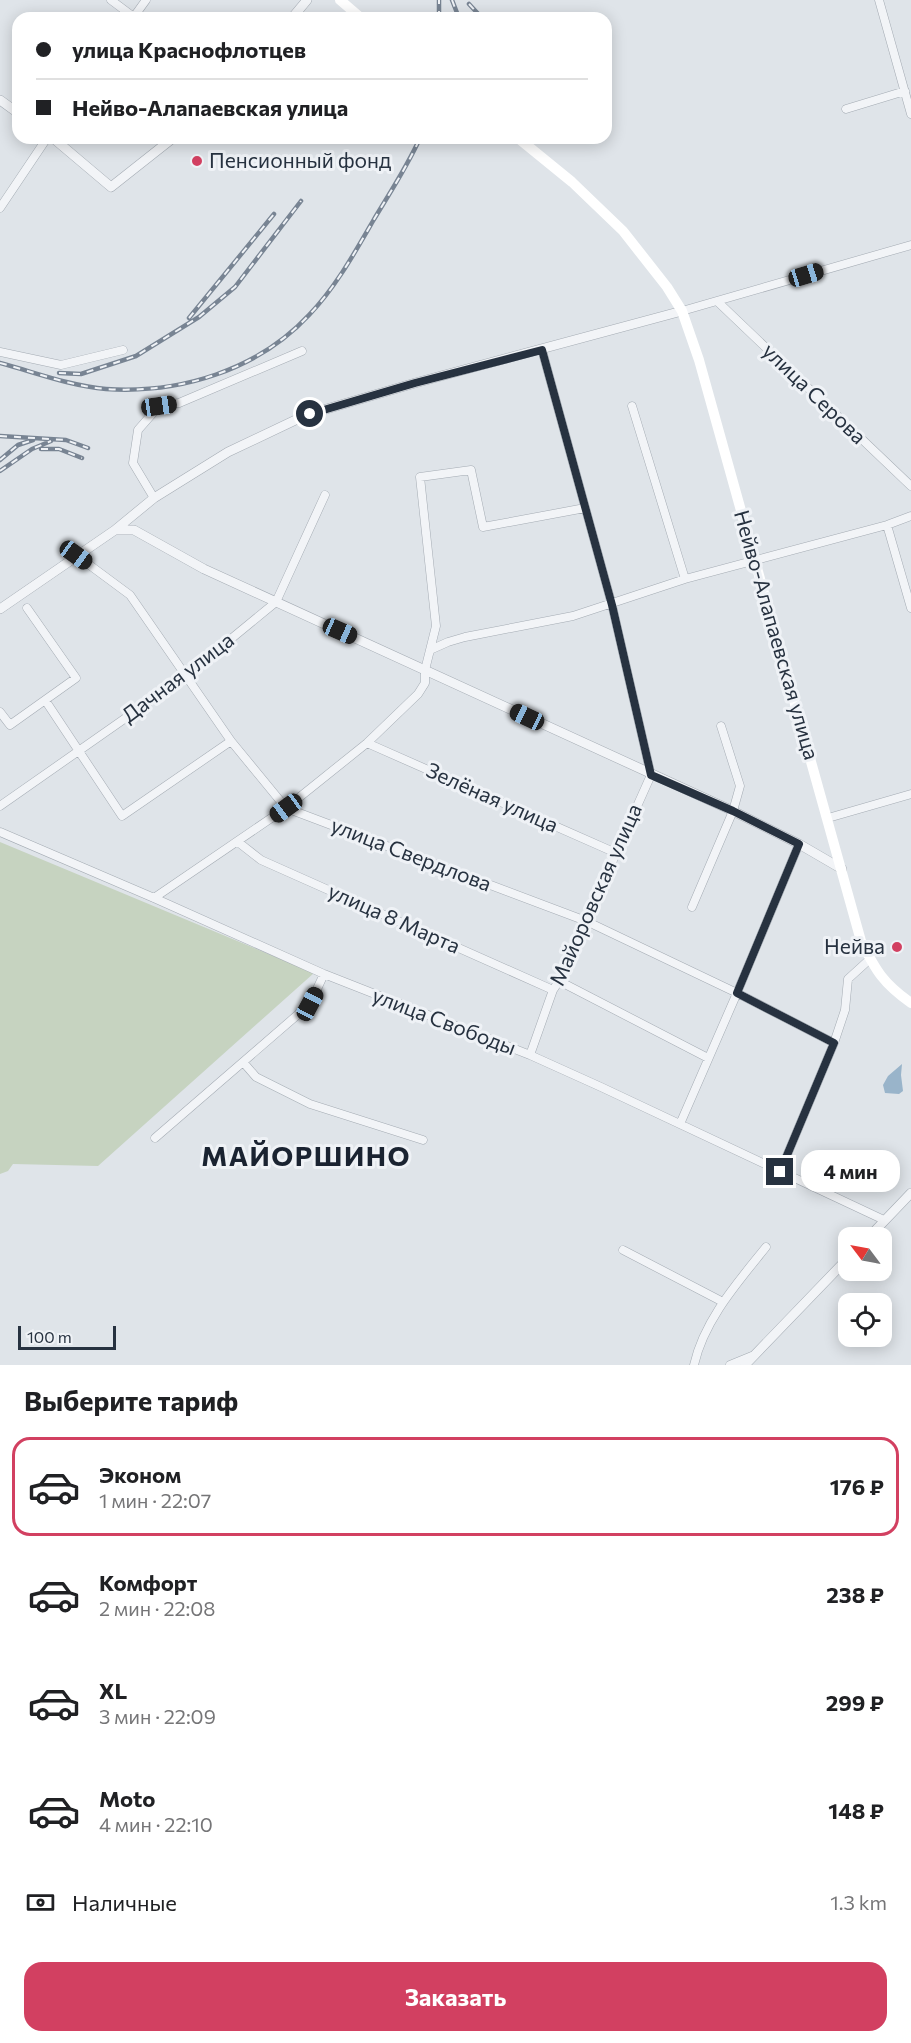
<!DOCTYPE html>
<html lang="ru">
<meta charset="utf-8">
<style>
:root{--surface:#fff;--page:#f6f6f6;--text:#202124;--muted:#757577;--line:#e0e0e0;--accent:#d24061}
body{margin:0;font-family:Commissioner,sans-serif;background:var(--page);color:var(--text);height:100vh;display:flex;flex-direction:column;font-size:22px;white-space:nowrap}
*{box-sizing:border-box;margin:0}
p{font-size:20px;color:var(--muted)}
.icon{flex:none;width:33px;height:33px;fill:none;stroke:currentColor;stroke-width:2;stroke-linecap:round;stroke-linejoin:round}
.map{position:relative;height:1365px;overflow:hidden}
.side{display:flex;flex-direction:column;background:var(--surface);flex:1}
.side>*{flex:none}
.top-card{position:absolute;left:12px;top:12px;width:600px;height:132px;border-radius:18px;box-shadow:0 3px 15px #0003;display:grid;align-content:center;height:132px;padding:0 24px;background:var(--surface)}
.needle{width:39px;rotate:302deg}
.fabs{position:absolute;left:838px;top:1227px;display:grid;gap:12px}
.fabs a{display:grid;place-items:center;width:54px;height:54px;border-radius:12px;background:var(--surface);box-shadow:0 3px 15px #0003;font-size:30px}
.scale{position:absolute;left:18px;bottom:15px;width:98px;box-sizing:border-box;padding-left:6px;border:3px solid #273240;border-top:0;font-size:16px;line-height:21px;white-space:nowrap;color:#273240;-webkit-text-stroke:4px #eff2f6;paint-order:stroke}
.end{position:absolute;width:27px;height:27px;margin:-14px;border:8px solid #273240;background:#fff;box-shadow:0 0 0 3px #fff}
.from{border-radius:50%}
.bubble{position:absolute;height:42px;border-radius:18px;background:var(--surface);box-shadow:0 3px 15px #0003;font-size:20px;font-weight:700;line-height:42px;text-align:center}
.car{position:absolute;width:18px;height:36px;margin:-18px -9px;border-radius:8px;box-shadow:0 0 4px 2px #0007;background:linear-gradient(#222 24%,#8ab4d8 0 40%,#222 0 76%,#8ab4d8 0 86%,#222 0)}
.top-card b{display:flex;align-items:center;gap:21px;height:57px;font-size:22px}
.top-card b+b{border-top:2px solid var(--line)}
.top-card i{width:15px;height:15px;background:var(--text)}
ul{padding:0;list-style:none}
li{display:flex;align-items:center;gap:18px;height:99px;margin:0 12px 9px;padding:0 12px;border:3px solid transparent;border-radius:18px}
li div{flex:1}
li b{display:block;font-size:22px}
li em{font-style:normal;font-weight:700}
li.active{border-color:var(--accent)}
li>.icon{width:54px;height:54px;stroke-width:1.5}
h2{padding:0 24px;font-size:27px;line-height:72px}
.pay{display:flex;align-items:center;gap:15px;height:66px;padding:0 24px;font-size:22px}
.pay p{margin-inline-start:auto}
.primary-button{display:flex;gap:12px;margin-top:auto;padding:12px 24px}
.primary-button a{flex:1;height:69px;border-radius:18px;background:var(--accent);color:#fff;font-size:24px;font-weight:700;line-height:69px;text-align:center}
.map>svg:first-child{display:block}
</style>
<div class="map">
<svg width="911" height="1365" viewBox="0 0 911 1365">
<rect width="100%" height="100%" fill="#dfe4e9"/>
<path fill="#c6d3c0" d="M 0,842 L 314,973 L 98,1166 L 13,1164 L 8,1171 L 0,1174 Z"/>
<path fill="#99b4ca" d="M 902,1064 L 901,1075 L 903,1091 L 899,1094 L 885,1093 L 883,1085 L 888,1076 Z"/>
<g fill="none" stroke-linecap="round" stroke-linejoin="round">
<defs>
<path id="minor" d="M 111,0 L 135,18
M 879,0 L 911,114
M 133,18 L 146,0
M 846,109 L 905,91
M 0,208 L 47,138
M 718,302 L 911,486
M 682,311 L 911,245
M 0,352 L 61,365 L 123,350
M 632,406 L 685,579
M 154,498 L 133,463 L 138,430 L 159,406 L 179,403 L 302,351
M 887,525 L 911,608
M 76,555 L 130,595 L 231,741 L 286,808 L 586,921 L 737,993 L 834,1043
M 430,650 L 436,626 L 420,477 L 471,470 L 483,527 L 585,508
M 45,700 L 122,816 L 231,741
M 0,712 L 10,725 L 76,678 L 27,608
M 367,743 L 616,853
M 0,806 L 187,675 L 276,602 L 325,495
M 828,818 L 911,794
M 0,832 L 154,898 L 324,974 L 530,1055 L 601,1087 L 884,1220
M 238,842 L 261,860 L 553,990
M 154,898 L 286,808 L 367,743 L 418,694 L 425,683 L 425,670 L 430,650 L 448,642 L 465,637 L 573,616 L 685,579 L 887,525 L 911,516
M 692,907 L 733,811 L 740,786 L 721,726
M 559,981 L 708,1058
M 530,1055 L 553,990 L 559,981 L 651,775 L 612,605 L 542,350
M 243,1062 L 256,1077 L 310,1104 L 423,1140
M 680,1124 L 737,993 L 799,844
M 155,1138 L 310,1004 L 324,974
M 780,1172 L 834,1043 L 845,1010 L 848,979 L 870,959
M 623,1250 L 723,1302
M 694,1365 C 704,1320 738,1282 766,1247
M 730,1365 L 752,1356"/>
<path id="tertiary" d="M 292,18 L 307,0
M 0,100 L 18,113
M 53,138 L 111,187 L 173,138
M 115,530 L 134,530 L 204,569 L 733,811 L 799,844 L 842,869
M 0,609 L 115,530 L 154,498 L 228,452 L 306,415 L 415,383 L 682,311
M 868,1238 L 911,1193
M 745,1365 L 849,1257"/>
</defs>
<use href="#minor" stroke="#a4abb3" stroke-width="9"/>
<use href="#tertiary" stroke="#a4abb3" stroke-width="10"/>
<use href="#minor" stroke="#f2f4f7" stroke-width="8"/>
<use href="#tertiary" stroke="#f2f4f7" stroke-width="9"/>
<path stroke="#fff" stroke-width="10" d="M 340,0 L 361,18
M 518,138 L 572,182 L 623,231 L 667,287 L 682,311 L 699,360 L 861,941 C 876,971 883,983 911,1003"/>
<defs>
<path id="rail" d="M 452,0 L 459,18
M 469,4 L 482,18
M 439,18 L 439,0
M 189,318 L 274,214
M 0,363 C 34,372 70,386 106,389 C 180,394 258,370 309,315 C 335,288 354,254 373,221 C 389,194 407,167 420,138
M 59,373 L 81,374 L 136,356 L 199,317 L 235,287 L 301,201
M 0,436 L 66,440 L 88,448
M 41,449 L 59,449 L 82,458
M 0,460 L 18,445 L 33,440
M 0,471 L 32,449 L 51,441"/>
</defs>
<use href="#rail" stroke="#788493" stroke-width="4.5"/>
<use href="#rail" stroke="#eff2f6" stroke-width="2" stroke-dasharray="7" stroke-linecap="butt"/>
</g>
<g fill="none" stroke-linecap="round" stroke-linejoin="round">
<path stroke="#273240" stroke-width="8" d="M 310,414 L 415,383 L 542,350 L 612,605 L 651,775 L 733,811 L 799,844 L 737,993 L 834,1043 L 780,1172"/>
</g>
<g fill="#d24061" stroke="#eff2f6" stroke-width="2">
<circle cx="197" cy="161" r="6"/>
<circle cx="897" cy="947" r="6"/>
</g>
<g text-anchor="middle" stroke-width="6" stroke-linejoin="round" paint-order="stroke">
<g font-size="21" fill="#273240" stroke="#eff2f6" text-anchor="start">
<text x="209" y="168">Пенсионный фонд</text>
<text x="885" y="954" text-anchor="end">Нейва</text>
</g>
<g font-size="21" fill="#273240" stroke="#eff2f6">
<text transform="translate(814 394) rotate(44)" y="7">улица Серова</text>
<text transform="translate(776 635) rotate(74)" y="7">Нейво-Алапаевская улица</text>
<text transform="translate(178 678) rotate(-37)" y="7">Дачная улица</text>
<text transform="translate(492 798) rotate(24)" y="7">Зелёная улица</text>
<text transform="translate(411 855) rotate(21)" y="7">улица Свердлова</text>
<text transform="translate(596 895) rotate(-66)" y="7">Майоровская улица</text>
<text transform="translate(394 919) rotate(24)" y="7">улица 8 Марта</text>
<text transform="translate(444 1022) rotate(21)" y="7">улица Свободы</text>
</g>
<g font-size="27" font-weight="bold" letter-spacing="1.5" fill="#1a2331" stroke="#eff2f6">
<text x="306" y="1166">МАЙОРШИНО</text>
</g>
</g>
</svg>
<div class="fabs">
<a><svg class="needle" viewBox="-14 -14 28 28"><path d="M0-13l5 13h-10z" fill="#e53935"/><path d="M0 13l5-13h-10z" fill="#757577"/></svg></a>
<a><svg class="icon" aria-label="locate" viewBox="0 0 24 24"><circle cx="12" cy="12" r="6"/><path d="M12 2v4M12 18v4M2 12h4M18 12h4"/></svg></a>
</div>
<div class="scale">100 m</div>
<i class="end from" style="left:310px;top:414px"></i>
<i class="end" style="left:780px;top:1172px"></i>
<div class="bubble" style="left:801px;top:1150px;width:99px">4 мин</div>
<i class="car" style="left:806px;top:275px;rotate:73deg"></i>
<i class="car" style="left:159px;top:406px;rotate:82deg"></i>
<i class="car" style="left:76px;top:555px;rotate:126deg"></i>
<i class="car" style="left:340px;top:631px;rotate:114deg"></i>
<i class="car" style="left:527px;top:717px;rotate:295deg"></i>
<i class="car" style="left:286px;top:808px;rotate:234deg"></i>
<i class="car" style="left:310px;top:1004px;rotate:28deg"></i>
<div class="top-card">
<b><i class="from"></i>улица Краснофлотцев</b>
<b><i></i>Нейво-Алапаевская улица</b>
</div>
</div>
<section class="side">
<h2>Выберите тариф</h2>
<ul>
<li class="active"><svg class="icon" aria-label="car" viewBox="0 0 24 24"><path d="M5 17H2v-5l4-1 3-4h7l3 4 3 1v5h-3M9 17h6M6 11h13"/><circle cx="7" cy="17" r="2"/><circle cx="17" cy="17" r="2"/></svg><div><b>Эконом</b><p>1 мин · 22:07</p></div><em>176 ₽</em></li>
<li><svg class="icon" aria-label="car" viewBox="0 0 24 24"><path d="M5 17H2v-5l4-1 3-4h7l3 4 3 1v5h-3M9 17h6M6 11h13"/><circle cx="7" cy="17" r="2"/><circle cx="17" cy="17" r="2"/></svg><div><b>Комфорт</b><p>2 мин · 22:08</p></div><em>238 ₽</em></li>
<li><svg class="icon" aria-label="car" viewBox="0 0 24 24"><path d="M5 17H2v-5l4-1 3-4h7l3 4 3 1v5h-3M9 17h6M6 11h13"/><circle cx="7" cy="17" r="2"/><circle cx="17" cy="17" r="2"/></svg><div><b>XL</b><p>3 мин · 22:09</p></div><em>299 ₽</em></li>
<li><svg class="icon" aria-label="car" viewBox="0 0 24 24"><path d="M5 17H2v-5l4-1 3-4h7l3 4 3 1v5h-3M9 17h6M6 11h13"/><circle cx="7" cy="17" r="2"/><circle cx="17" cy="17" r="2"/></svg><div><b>Moto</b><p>4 мин · 22:10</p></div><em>148 ₽</em></li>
</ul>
<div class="pay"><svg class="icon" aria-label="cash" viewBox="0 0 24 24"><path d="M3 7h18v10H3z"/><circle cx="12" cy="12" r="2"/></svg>Наличные<p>1.3 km</p></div>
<div class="primary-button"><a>Заказать</a></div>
</section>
